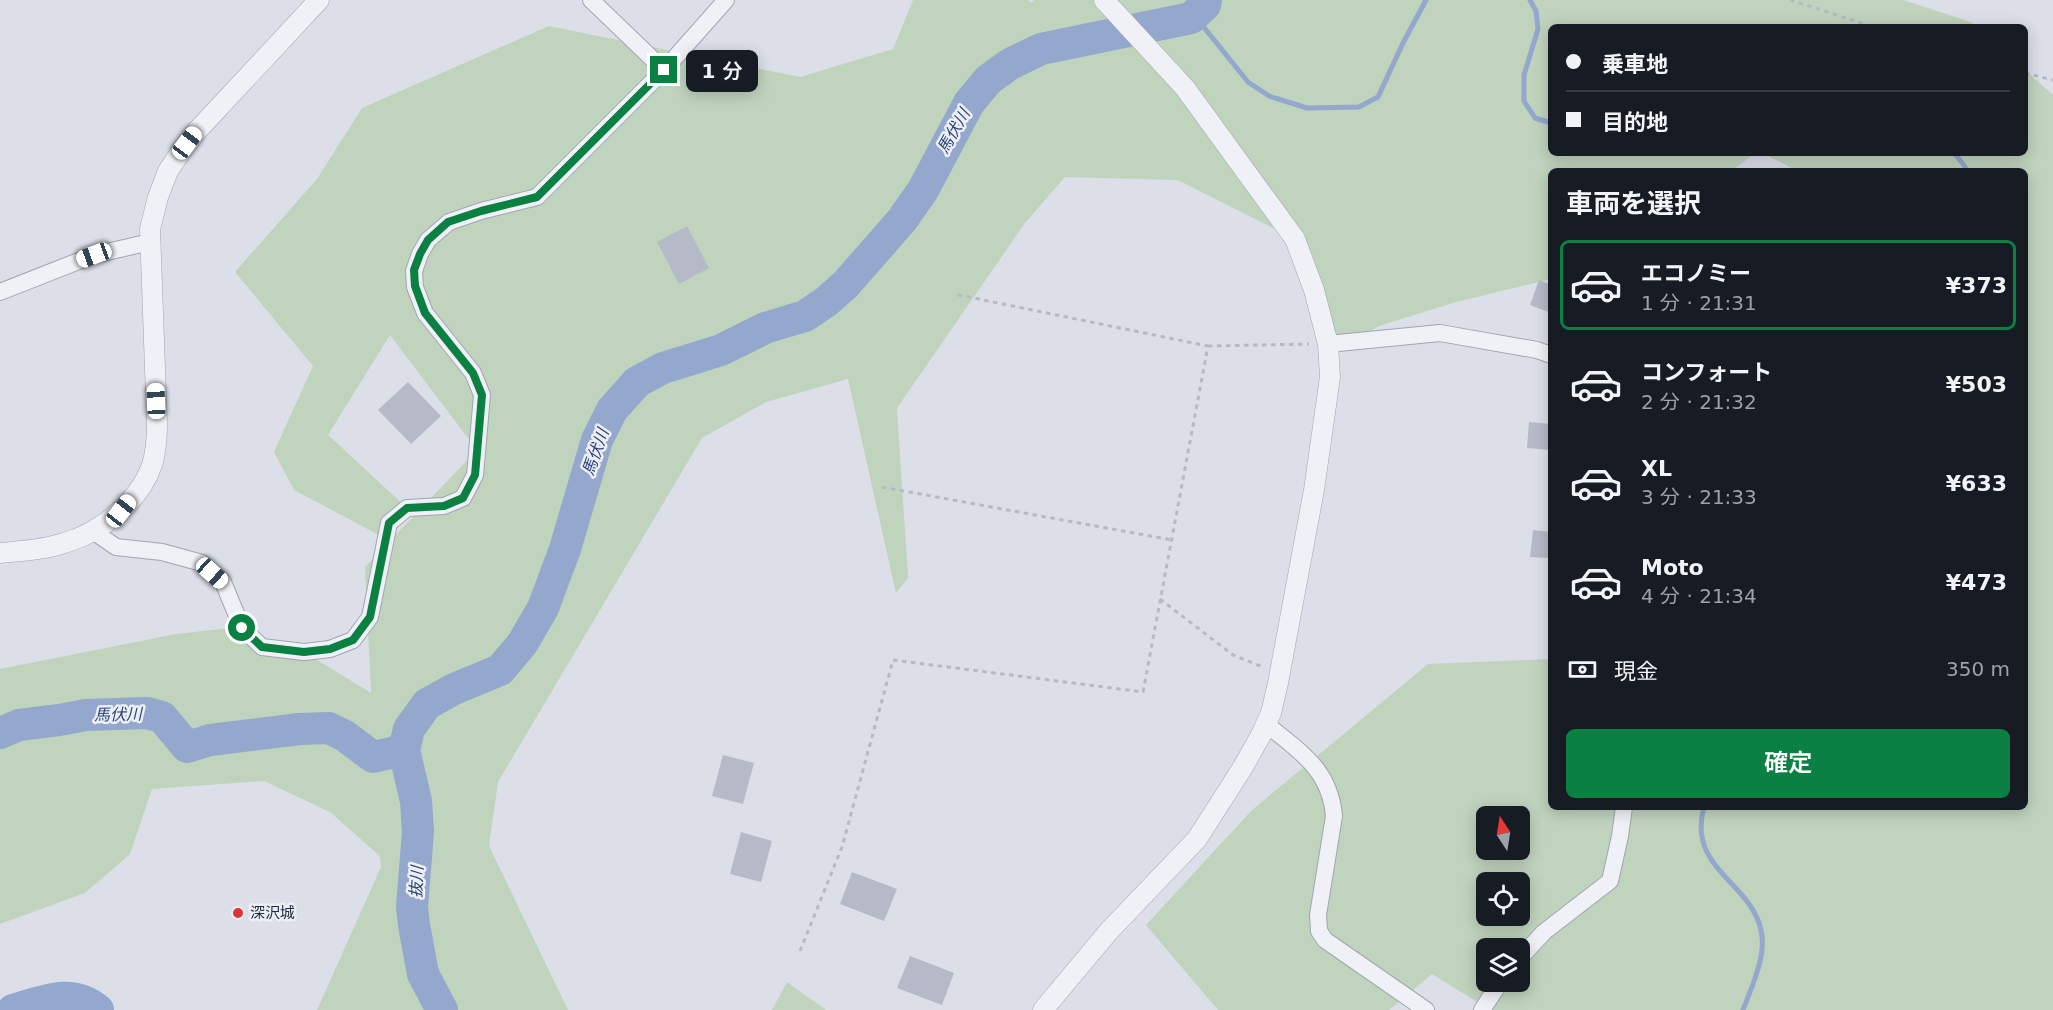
<!DOCTYPE html>
<html lang="ja">
<meta charset="utf-8">
<style>
:root{--surface:#171b24;--page:#242831;--text:#f1f3f6;--muted:#9ea1a6;--line:#363941;--accent:#0b8043}
body{margin:0;font-family:"DejaVu Sans","Noto Sans JP",sans-serif;background:var(--page);color:var(--text);height:100vh;display:flex;flex-direction:column;font-size:22px;white-space:nowrap}
*{box-sizing:border-box;margin:0}
p{font-size:20px;color:var(--muted)}
.icon{flex:none;width:33px;height:33px;fill:none;stroke:currentColor;stroke-width:2;stroke-linecap:round;stroke-linejoin:round}
.map{position:relative;flex:1;overflow:hidden}
.side{position:absolute;left:1548px;top:168px;width:480px;height:642px;display:flex;flex-direction:column;background:var(--surface);border-radius:9px;box-shadow:0 3px 15px #0003}
.side>*{flex:none}
.banner{position:absolute;left:1548px;top:24px;width:480px;height:132px;border-radius:9px;box-shadow:0 3px 15px #0003;display:grid;align-content:center;height:132px;padding:0 18px;background:var(--surface)}
.needle{width:39px;rotate:348deg}
.fabs{position:absolute;left:1476px;top:806px;display:grid;gap:12px}
.fabs a{display:grid;place-items:center;width:54px;height:54px;border-radius:9px;background:var(--surface);box-shadow:0 3px 15px #0003;font-size:30px}
.end{position:absolute;width:27px;height:27px;margin:-14px;border:8px solid #0b8043;background:#fff;box-shadow:0 0 0 3px #fff}
.from{border-radius:50%}
.bubble{position:absolute;height:42px;border-radius:9px;background:var(--surface);box-shadow:0 3px 15px #0003;font-size:20px;font-weight:600;line-height:42px;text-align:center}
.car{position:absolute;width:18px;height:36px;margin:-18px -9px;border-radius:8px;box-shadow:0 0 4px 2px #0007;background:linear-gradient(#fff 24%,#345 0 40%,#fff 0 76%,#345 0 86%,#fff 0)}
.banner b{display:flex;align-items:center;gap:21px;height:57px;font-size:22px}
.banner b+b{border-top:2px solid var(--line)}
.banner i{width:15px;height:15px;background:var(--text)}
ul{padding:0;list-style:none}
li{display:flex;align-items:center;gap:18px;height:90px;margin:0 12px 9px;padding:0 6px;border:3px solid transparent;border-radius:9px}
li div{flex:1}
li b{display:block;font-size:22px}
li em{font-style:normal;font-weight:600}
li.selected{border-color:var(--accent)}
li>.icon{width:54px;height:54px;stroke-width:1.5}
h2{padding:0 18px;font-size:27px;line-height:72px}
.pay{display:flex;align-items:center;gap:15px;height:66px;padding:0 18px;font-size:22px}
.pay p{margin-inline-start:auto}
.cta{display:flex;gap:12px;margin-top:auto;padding:12px 18px}
.cta a{flex:1;height:69px;border-radius:9px;background:var(--accent);color:#fff;font-size:24px;font-weight:600;line-height:69px;text-align:center}
.map>svg:first-child{display:block}
</style>
<div class="map">
<svg width="2053" height="1010" viewBox="0 0 2053 1010">
<rect width="100%" height="100%" fill="#dcdfe8"/>
<path fill="#bfd3bd" fill-rule="evenodd" d="M 913,0 L 1028,0 L 1031,3 L 1034,0 L 1903,0 L 1971,22 L 1976,27 L 1551,27 L 1551,153 L 1755,153 L 1732,171 L 1551,171 L 1551,279 L 1456,302 L 1379,326 L 1339,352 L 1295,239 L 1178,180 L 1065,177 L 1025,223 L 897,408 L 908,578 L 896,593 L 848,379 L 766,402 L 702,438 L 498,782 L 489,846 L 568,1010 L 317,1010 L 381,867 L 380,856 L 330,812 L 264,781 L 152,789 L 130,854 L 85,893 L 0,924 L 0,669 L 176,634 L 230,628 L 304,652 L 371,693 L 365,567 L 477,450 L 390,335 L 328,435 L 407,508 L 379,535 L 294,490 L 274,452 L 313,366 L 235,272 L 317,179 L 362,108 L 549,26 L 800,77 L 893,49 Z
M 2025,70 L 2053,95 L 2053,1010 L 1490,1010 L 1432,974 L 1389,1010 L 1218,1010 L 1146,925 L 1252,810 L 1428,664 L 1551,659 L 1551,807 L 2025,807 L 2025,171 L 1798,171 L 1762,153 L 2025,153 ZM 1486,816 L 1520,816 L 1520,849 L 1486,849 ZM 1486,882 L 1520,882 L 1520,915 L 1486,915 ZM 1486,948 L 1520,948 L 1520,981 L 1486,981 Z
M 787,982 L 826,1010 L 772,1010 Z"/>
<g fill="none" stroke-linecap="round" stroke-linejoin="round">
<path stroke="#94a7cc" stroke-width="5" d="M 1530,0 L 1536,11 L 1538,29 L 1524,75 L 1524,101 L 1535,118 L 1551,123
M 1194,15 L 1248,82 L 1269,96 L 1307,108 L 1359,107 L 1378,97 L 1403,43 L 1426,0
M 1954,153 L 1964,165 L 1967,171
M 1704,807 C 1687,869 1750,881 1761,930 C 1767,955 1752,986 1743,1010"/>
<path stroke="#94a7cc" stroke-width="32" d="M 0,733 L 19,725 L 59,720 L 86,715 L 147,713 L 162,717 L 187,747 L 210,740 L 300,729 L 329,728 L 345,736 L 373,757 L 404,750
M 13,1010 C 42,1002 71,987 98,1010
M 442,1010 L 423,974 L 414,925 L 412,907 L 418,832 L 416,801 L 404,750 L 409,729 L 427,704 L 454,689 L 500,670 L 522,644 L 543,608 L 565,549 L 597,440 L 612,410 L 637,382 L 663,368 L 721,350 L 765,328 L 805,316 L 827,301 L 846,284 L 902,220 L 923,190 L 969,103 L 988,80 L 1010,64 L 1041,49 L 1191,18 L 1205,5 L 1206,0"/>
</g>
<path fill="#b6bac8" d="M 687,226 L 709,268 L 679,284 L 657,242 Z
M 1539,280 L 1551,285 L 1551,313 L 1530,305 Z
M 408,382 L 441,416 L 411,444 L 378,410 Z
M 1529,422 L 1551,424 L 1551,450 L 1527,448 Z
M 1533,530 L 1551,532 L 1551,558 L 1530,557 Z
M 723,755 L 754,763 L 743,804 L 712,796 Z
M 741,832 L 772,841 L 761,882 L 730,874 Z
M 852,872 L 897,889 L 884,921 L 840,904 Z
M 910,956 L 954,973 L 942,1005 L 897,988 Z"/>
<g fill="none" stroke-linecap="round" stroke-linejoin="round">
<defs>
<path id="minor" d="M 591,0 L 664,70
M 0,292 L 94,255 L 150,242
M 1328,344 L 1440,333 L 1537,350 L 1551,355
M 93,531 L 116,547 L 162,552 L 202,563 L 223,582 L 242,628 L 262,647 L 304,652 L 330,649 L 353,640 L 370,617 L 389,523 L 407,508 L 444,506 L 463,498 L 475,475 L 482,395 L 473,373 L 425,313 L 415,287 L 414,271 L 420,254 L 428,240 L 449,222 L 481,211 L 537,197 L 664,70 L 726,0
M 1266,724 C 1299,751 1330,769 1334,816 L 1318,915 L 1319,931 L 1325,940 L 1426,1010
M 1520,958 L 1544,932 L 1610,881 L 1620,836 L 1624,807
M 1482,1010 L 1501,981"/>
<path id="tertiary" d="M 0,553 C 21,551 44,550 64,543 C 100,533 139,502 152,465 C 156,452 157,438 157,424 L 150,229 L 158,197 L 168,171 L 180,153 L 195,133 L 319,0
M 1043,1010 L 1109,931 L 1197,839 L 1243,767 L 1261,735 L 1271,713 L 1278,683 L 1314,490 L 1330,377 L 1328,344 L 1314,290 L 1295,239 L 1185,88 L 1104,0"/>
</defs>
<use href="#minor" stroke="#a1a5b2" stroke-width="18"/>
<use href="#tertiary" stroke="#a1a5b2" stroke-width="21"/>
<path stroke="#b7bac3" stroke-width="3" stroke-dasharray="4.5 4.5" stroke-linecap="butt" d="M 1790,0 L 1874,27
M 2025,73 L 2053,80
M 1208,346 L 1309,344
M 882,487 L 1172,540
M 1160,599 L 1233,655 L 1263,667
M 800,951 L 842,847 L 893,660 L 1143,692 L 1208,346 L 954,294"/>
<use href="#minor" stroke="#f0f1f6" stroke-width="16"/>
<use href="#tertiary" stroke="#f0f1f6" stroke-width="20"/>
</g>
<g fill="none" stroke-linecap="round" stroke-linejoin="round">
<path stroke="#0b8043" stroke-width="8" d="M 242,628 L 262,647 L 304,652 L 330,649 L 353,640 L 370,617 L 389,523 L 407,508 L 444,506 L 463,498 L 475,475 L 482,395 L 473,373 L 425,313 L 415,286 L 414,270 L 420,254 L 428,240 L 448,222 L 481,211 L 537,197 L 664,70"/>
</g>
<circle fill="#db3434" stroke="#eceff6" stroke-width="2" cx="238" cy="913" r="6"/>
<g text-anchor="middle" stroke-width="5" stroke-linejoin="round" paint-order="stroke">
<g font-size="15" fill="#252b40" stroke="#eceff6" text-anchor="start">
<text x="250" y="918">深沢城</text>
</g>
<g font-size="16" font-style="italic" fill="#2b4277" stroke="#eceff6">
<text transform="translate(953 131) rotate(-60)" y="6">馬伏川</text>
<text transform="translate(595 452) rotate(-70)" y="6">馬伏川</text>
<text transform="translate(118 714) rotate(-1)" y="6">馬伏川</text>
<text transform="translate(416 882) rotate(-87)" y="6">抜川</text>
</g>
</g>
</svg>
<div class="fabs">
<a><svg class="needle" viewBox="-14 -14 28 28"><path d="M0-13l5 13h-10z" fill="#e53935"/><path d="M0 13l5-13h-10z" fill="#9ea1a6"/></svg></a>
<a><svg class="icon" aria-label="locate" viewBox="0 0 24 24"><circle cx="12" cy="12" r="6"/><path d="M12 2v4M12 18v4M2 12h4M18 12h4"/></svg></a>
<a><svg class="icon" aria-label="layers" viewBox="0 0 24 24"><path d="M12 4l9 5-9 5-9-5zM3 14l9 5 9-5"/></svg></a>
</div>
<i class="end from" style="left:242px;top:628px"></i>
<i class="end" style="left:664px;top:70px"></i>
<div class="bubble" style="left:686px;top:50px;width:72px">1 分</div>
<i class="car" style="left:187px;top:143px;rotate:37deg"></i>
<i class="car" style="left:94px;top:255px;rotate:250deg"></i>
<i class="car" style="left:156px;top:401px;rotate:358deg"></i>
<i class="car" style="left:121px;top:511px;rotate:38deg"></i>
<i class="car" style="left:212px;top:573px;rotate:132deg"></i>
<div class="banner">
<b><i class="from"></i>乗車地</b>
<b><i></i>目的地</b>
</div>
<section class="side">
<h2>車両を選択</h2>
<ul>
<li class="selected"><svg class="icon" aria-label="car" viewBox="0 0 24 24"><path d="M5 17H2v-5l4-1 3-4h7l3 4 3 1v5h-3M9 17h6M6 11h13"/><circle cx="7" cy="17" r="2"/><circle cx="17" cy="17" r="2"/></svg><div><b>エコノミー</b><p>1 分 · 21:31</p></div><em>¥373</em></li>
<li><svg class="icon" aria-label="car" viewBox="0 0 24 24"><path d="M5 17H2v-5l4-1 3-4h7l3 4 3 1v5h-3M9 17h6M6 11h13"/><circle cx="7" cy="17" r="2"/><circle cx="17" cy="17" r="2"/></svg><div><b>コンフォート</b><p>2 分 · 21:32</p></div><em>¥503</em></li>
<li><svg class="icon" aria-label="car" viewBox="0 0 24 24"><path d="M5 17H2v-5l4-1 3-4h7l3 4 3 1v5h-3M9 17h6M6 11h13"/><circle cx="7" cy="17" r="2"/><circle cx="17" cy="17" r="2"/></svg><div><b>XL</b><p>3 分 · 21:33</p></div><em>¥633</em></li>
<li><svg class="icon" aria-label="car" viewBox="0 0 24 24"><path d="M5 17H2v-5l4-1 3-4h7l3 4 3 1v5h-3M9 17h6M6 11h13"/><circle cx="7" cy="17" r="2"/><circle cx="17" cy="17" r="2"/></svg><div><b>Moto</b><p>4 分 · 21:34</p></div><em>¥473</em></li>
</ul>
<div class="pay"><svg class="icon" aria-label="cash" viewBox="0 0 24 24"><path d="M3 7h18v10H3z"/><circle cx="12" cy="12" r="2"/></svg>現金<p>350 m</p></div>
<div class="cta"><a>確定</a></div>
</section>
</div>
